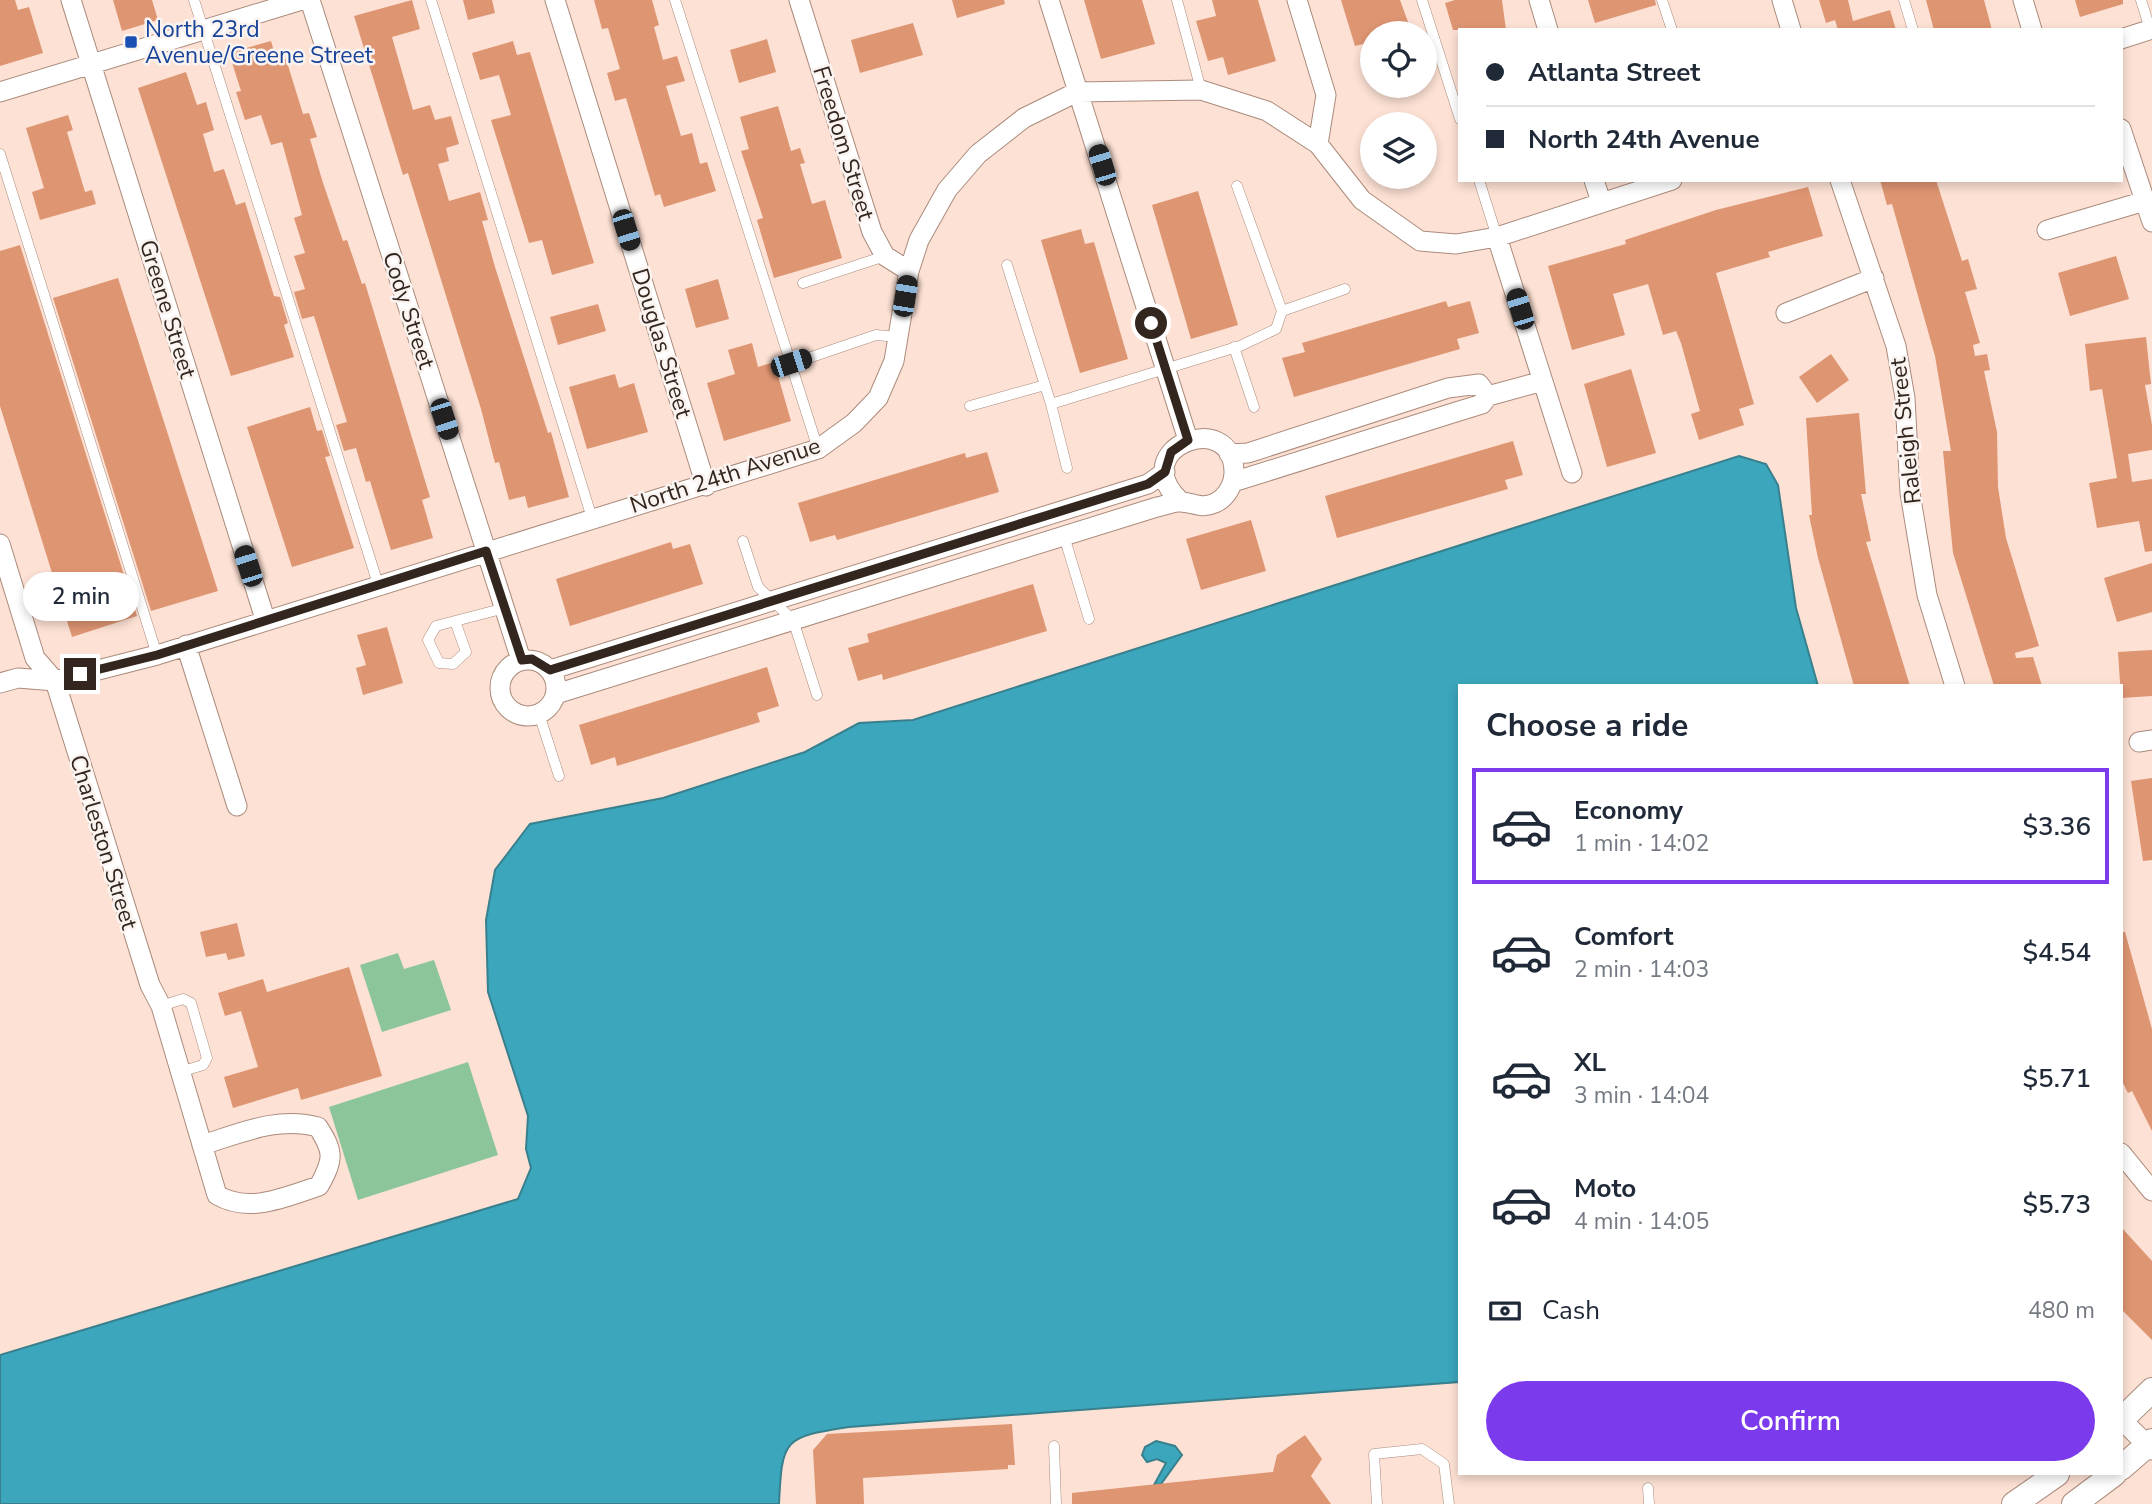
<!DOCTYPE html>
<meta charset="utf-8">
<style>
:root{--surface:#fff;--page:#f6f6f7;--text:#1f2937;--muted:#747a83;--line:#e0e1e3;--accent:#7c3aed}
body{margin:0;font-family:"Nunito Sans",sans-serif;background:var(--page);color:var(--text);height:100vh;display:flex;flex-direction:column;font-size:26px;white-space:nowrap}
*{box-sizing:border-box;margin:0}
p{font-size:23px;color:var(--muted)}
.icon{flex:none;width:38px;height:38px;fill:none;stroke:currentColor;stroke-width:2;stroke-linecap:round;stroke-linejoin:round}
.map{position:relative;flex:1;overflow:hidden}
.sheet{position:absolute;left:1458px;top:684px;width:665px;height:791px;display:flex;flex-direction:column;background:var(--surface);border-radius:0px;box-shadow:0 4px 10px #0003}
.sheet>*{flex:none}
.banner{position:absolute;left:1458px;top:28px;width:665px;height:154px;border-radius:0px;box-shadow:0 4px 10px #0003;display:grid;align-content:center;height:154px;padding:0 28px;background:var(--surface)}
.tools{position:absolute;left:1360px;top:21px;display:grid;gap:14px}
.tools a{display:grid;place-items:center;width:77px;height:77px;border-radius:50%;background:var(--surface);box-shadow:0 4px 10px #0003;font-size:35px}
.end{position:absolute;width:32px;height:32px;margin:-16px;border:9px solid #32261f;background:#fff;box-shadow:0 0 0 4px #fff}
.from{border-radius:50%}
.bubble{position:absolute;height:49px;border-radius:24px;background:var(--surface);box-shadow:0 4px 10px #0003;font-size:23px;font-weight:600;line-height:49px;text-align:center}
.car{position:absolute;width:21px;height:42px;margin:-21px -10px;border-radius:9px;box-shadow:0 0 5px 2px #0007;background:linear-gradient(#222 24%,#8ab4d8 0 40%,#222 0 76%,#8ab4d8 0 86%,#222 0)}
.banner b{display:flex;align-items:center;gap:24px;height:66px;font-size:26px}
.banner b+b{border-top:2px solid var(--line)}
.banner i{width:18px;height:18px;background:var(--text)}
ul{padding:0;list-style:none}
li{display:flex;align-items:center;gap:21px;height:116px;margin:0 14px 10px;padding:0 14px;border:4px solid transparent;border-radius:0px}
li div{flex:1}
li b{display:block;font-size:26px}
li em{font-style:normal;font-weight:600}
li.selected{border-color:var(--accent)}
li>.icon{width:63px;height:63px;stroke-width:1.5}
h2{padding:0 28px;font-size:32px;line-height:84px}
.pay{display:flex;align-items:center;gap:18px;height:77px;padding:0 28px;font-size:26px}
.pay p{margin-inline-start:auto}
.primary-button{display:flex;gap:14px;margin-top:auto;padding:14px 28px}
.primary-button a{flex:1;height:80px;border-radius:42px;background:var(--accent);color:#fff;font-size:28px;font-weight:600;line-height:80px;text-align:center}
.map>svg:first-child{display:block}
</style>
<div class="map">
<svg width="2152" height="1504" viewBox="0 0 2152 1504">
<rect width="100%" height="100%" fill="#fde1d4"/>
<path fill="#8bc599" d="M 398,953 L 404,969 L 434,960 L 451,1010 L 382,1032 L 360,965 Z
M 468,1062 L 498,1155 L 358,1200 L 329,1107 Z"/>
<path fill="#3ba6bc" stroke="#38808d" stroke-width="2" d="M 1739,456 L 1766,464 L 1778,485 L 1796,608 L 1818,686 L 1460,686 L 1459,1382 L 849,1427 C 784,1437 782,1438 779,1504 L 0,1504 L 0,1355 L 518,1199 L 531,1168 L 526,1149 L 528,1116 L 488,992 L 486,920 L 495,870 L 530,824 L 663,798 L 805,752 L 859,723 L 913,720 Z
M 1156,1441 L 1175,1446 L 1182,1455 L 1161,1484 L 1154,1485 L 1166,1463 L 1157,1459 L 1147,1462 L 1142,1455 L 1145,1447 Z"/>
<path fill="#de9572" d="M 0,0 L 15,0 L 18,10 L 29,7 L 43,53 L 0,66 Z
M 113,0 L 152,0 L 158,20 L 122,31 Z
M 412,0 L 420,29 L 392,37 L 413,110 L 430,105 L 435,120 L 451,116 L 459,144 L 446,148 L 449,161 L 438,164 L 449,201 L 480,192 L 488,220 L 482,221 L 495,267 L 548,433 L 551,432 L 569,497 L 528,508 L 525,496 L 509,500 L 499,462 L 495,463 L 481,409 L 408,173 L 403,175 L 354,16 Z
M 463,0 L 492,0 L 495,13 L 468,20 Z
M 594,0 L 652,0 L 659,25 L 654,27 L 663,60 L 677,56 L 685,81 L 666,86 L 681,136 L 692,133 L 700,164 L 707,162 L 716,191 L 664,207 L 660,194 L 655,196 L 626,98 L 615,101 L 607,73 L 620,69 L 608,28 L 602,29 Z
M 952,0 L 1004,0 L 1005,4 L 957,18 Z
M 1084,0 L 1142,0 L 1155,44 L 1101,59 Z
M 1212,0 L 1258,0 L 1276,61 L 1228,75 L 1223,57 L 1208,61 L 1196,21 L 1216,16 Z
M 1341,0 L 1400,0 L 1412,33 L 1372,33 L 1372,42 L 1355,46 Z
M 1455,0 L 1502,0 L 1506,30 L 1453,30 L 1445,3 Z
M 1588,0 L 1655,0 L 1656,5 L 1595,23 Z
M 1819,0 L 1848,0 L 1853,21 L 1890,10 L 1896,30 L 1838,30 L 1835,20 L 1826,23 Z
M 1926,0 L 1984,0 L 1992,30 L 1934,30 Z
M 2075,0 L 2123,0 L 2123,4 L 2080,17 Z
M 913,23 L 923,55 L 860,73 L 851,40 Z
M 767,39 L 776,72 L 739,83 L 730,50 Z
M 271,41 L 277,62 L 286,59 L 303,114 L 309,113 L 317,137 L 310,139 L 323,183 L 343,241 L 347,240 L 362,284 L 365,283 L 430,497 L 422,500 L 433,538 L 391,550 L 370,481 L 366,482 L 356,448 L 344,451 L 336,425 L 347,422 L 314,316 L 302,319 L 294,292 L 305,289 L 294,256 L 305,253 L 294,218 L 302,215 L 282,142 L 271,145 L 261,115 L 245,120 L 236,92 L 241,91 L 229,53 Z
M 513,41 L 517,55 L 530,52 L 594,263 L 552,275 L 542,240 L 529,243 L 491,120 L 511,115 L 499,75 L 480,80 L 472,53 Z
M 186,72 L 197,105 L 206,102 L 214,130 L 203,134 L 214,172 L 224,169 L 236,205 L 245,202 L 274,296 L 280,297 L 288,323 L 284,325 L 294,357 L 231,376 L 138,88 Z
M 778,106 L 791,151 L 800,148 L 805,163 L 800,164 L 812,204 L 825,200 L 842,258 L 774,278 L 757,220 L 763,218 L 741,151 L 749,149 L 740,117 Z
M 68,115 L 73,130 L 67,132 L 85,192 L 92,190 L 96,204 L 40,220 L 32,192 L 44,188 L 26,128 Z
M 1880,180 L 1936,180 L 1962,261 L 1968,259 L 1977,289 L 1965,292 L 1980,343 L 1973,345 L 1975,356 L 1987,354 L 1990,370 L 1984,371 L 1997,432 L 1998,487 L 2006,538 L 2039,646 L 2015,653 L 2016,658 L 2033,657 L 2042,686 L 1994,686 L 1953,553 L 1943,451 L 1951,451 L 1935,356 L 1892,204 L 1887,205 Z
M 1808,187 L 1823,236 L 1768,252 L 1770,257 L 1716,273 L 1754,404 L 1739,409 L 1744,425 L 1699,440 L 1691,414 L 1700,411 L 1681,343 L 1676,331 L 1663,335 L 1648,284 L 1613,294 L 1625,335 L 1572,350 L 1548,266 L 1626,244 L 1625,240 L 1716,210 Z
M 1198,191 L 1238,325 L 1191,339 L 1152,205 Z
M 1081,229 L 1085,244 L 1094,242 L 1128,359 L 1080,373 L 1041,240 Z
M 20,245 L 137,616 L 72,637 L 0,406 L 0,251 Z
M 2116,256 L 2129,299 L 2070,316 L 2058,273 Z
M 118,278 L 218,591 L 151,611 L 53,298 Z
M 718,279 L 729,319 L 696,328 L 685,289 Z
M 1446,301 L 1448,307 L 1470,301 L 1479,333 L 1457,339 L 1460,349 L 1294,397 L 1282,358 L 1305,352 L 1302,343 Z
M 598,304 L 606,331 L 558,345 L 550,317 Z
M 2146,337 L 2151,384 L 2145,385 L 2152,425 L 2152,450 L 2128,454 L 2132,482 L 2152,479 L 2152,551 L 2145,552 L 2139,521 L 2097,528 L 2089,483 L 2117,478 L 2102,389 L 2090,391 L 2085,344 Z
M 752,343 L 758,367 L 774,362 L 791,421 L 724,441 L 707,383 L 735,374 L 728,350 Z
M 1831,354 L 1849,380 L 1817,403 L 1799,377 Z
M 1631,369 L 1656,453 L 1607,467 L 1584,384 Z
M 615,374 L 619,388 L 634,383 L 648,432 L 587,449 L 569,387 Z
M 310,407 L 317,431 L 322,430 L 330,456 L 325,457 L 354,548 L 292,567 L 247,427 Z
M 1859,413 L 1866,494 L 1861,494 L 1871,541 L 1866,542 L 1910,686 L 1854,686 L 1818,558 L 1809,515 L 1812,515 L 1806,418 Z
M 1513,441 L 1523,475 L 1505,480 L 1508,489 L 1337,538 L 1325,496 Z
M 987,452 L 999,492 L 837,540 L 835,535 L 810,542 L 798,503 L 965,453 L 966,458 Z
M 1251,520 L 1266,571 L 1201,590 L 1186,539 Z
M 671,542 L 673,549 L 690,544 L 703,584 L 570,626 L 556,579 Z
M 2152,563 L 2152,612 L 2117,622 L 2104,578 Z
M 1033,584 L 1047,631 L 883,680 L 882,674 L 858,681 L 848,648 L 869,642 L 867,634 Z
M 387,627 L 403,683 L 363,695 L 356,668 L 366,665 L 357,635 Z
M 2152,650 L 2152,696 L 2121,698 L 2118,652 Z
M 767,667 L 779,706 L 757,713 L 760,722 L 617,766 L 615,757 L 591,765 L 579,725 Z
M 2152,778 L 2152,860 L 2143,861 L 2131,781 Z
M 237,923 L 245,956 L 228,960 L 226,953 L 206,957 L 200,932 Z
M 2121,932 L 2125,932 L 2152,1029 L 2152,1131 L 2132,1091 L 2128,1093 L 2121,1079 Z
M 349,967 L 382,1076 L 301,1100 L 298,1088 L 233,1108 L 224,1077 L 258,1067 L 241,1011 L 225,1016 L 218,993 L 263,979 L 267,992 Z
M 2121,1227 L 2152,1261 L 2152,1340 L 2121,1309 Z
M 1012,1424 L 1015,1465 L 1008,1465 L 1008,1469 L 863,1478 L 864,1504 L 816,1504 L 813,1450 L 827,1434 Z
M 1305,1435 L 1322,1459 L 1311,1476 L 1331,1504 L 1072,1504 L 1072,1493 L 1273,1472 L 1277,1455 Z"/>
<g fill="none" stroke-linecap="round" stroke-linejoin="round">
<defs>
<path id="service" d="M 194,0 L 378,584
M 431,0 L 592,518
M 675,0 L 818,449
M 1177,0 L 1201,90
M 1422,0 L 1460,119
M 1662,0 L 1672,30
M 1904,0 L 1913,30
M 2141,0 L 2150,29
M 0,154 L 157,655
M 1479,180 L 1497,237
M 1007,265 L 1051,404 L 1240,346 L 1276,329 L 1282,311 L 1237,186
M 803,283 L 885,256
M 1282,311 L 1345,289
M 1234,347 L 1254,407
M 791,364 L 876,335 L 898,337
M 1051,404 L 1067,468
M 970,406 L 1045,385
M 1064,536 L 1089,619
M 743,541 L 758,587 L 793,620 L 817,695
M 455,621 L 466,652 L 453,664 L 439,663 L 428,640 L 436,626 L 505,608
M 539,714 L 559,776
M 161,1006 L 183,999 L 191,1003 L 207,1058 L 203,1065 L 180,1072
M 1054,1446 L 1056,1504
M 1648,1488 L 1649,1504
M 1377,1504 L 1374,1454 L 1422,1449 L 1444,1464 L 1449,1504"/>
<path id="minor" d="M 71,0 L 265,619
M 310,0 L 521,660
M 555,0 L 706,486
M 799,0 L 872,232 L 885,256 L 909,271
M 1049,0 L 1188,440
M 1297,0 L 1326,95 L 1318,144
M 1539,0 L 1548,30
M 1782,0 L 1791,30
M 2023,0 L 2032,30
M 2121,39 L 2152,29
M 0,92 L 302,0
M 2121,129 L 2152,222
M 1594,180 L 1601,202
M 1840,180 L 1896,346 L 1905,398 L 1910,493 L 1927,595 L 1955,686
M 2047,230 L 2145,201
M 1497,237 L 1572,473
M 1786,313 L 1874,278
M 1229,454 L 1248,453 L 1448,388 L 1479,384 L 1488,396
M 1233,482 L 1456,412 L 1482,404 L 1488,396 L 1543,381
M 0,544 L 35,658 L 55,681 L 150,985 L 161,1006 L 217,1195 C 250,1214 285,1197 319,1186 C 334,1159 334,1152 318,1127 C 278,1116 241,1133 202,1145
M 186,645 L 237,806
M500 688a28 28 0 1 1 56 0a28 28 0 1 1-56 0Z
M 550,670 L 1148,484 L 1165,472
M 0,683 L 18,678 L 55,681 L 157,655 L 818,449 L 854,423 L 878,398 L 894,361 L 909,271 L 919,240 L 947,190 L 978,154 L 1024,118 L 1077,92 L 1201,90 L 1267,111 L 1318,144 L 1362,200 L 1420,241 L 1456,244 L 1497,237 L 1672,180
M 556,694 L 1157,507 C 1164,506 1172,502 1178,502 C 1192,501 1200,510 1215,503 C 1226,498 1234,485 1234,472 C 1233,407 1124,448 1180,501
M 2139,742 L 2152,740
M 2121,1153 L 2152,1191
M 2121,1419 L 2152,1450"/>
<path id="tertiary" d="M 2121,1420 L 2152,1390
M 2121,1468 L 2152,1441
M 2014,1504 L 2057,1474
M 2074,1504 L 2114,1474"/>
</defs>
<use href="#service" stroke="#aa8b7c" stroke-width="11"/>
<use href="#minor" stroke="#aa8b7c" stroke-width="21"/>
<use href="#tertiary" stroke="#aa8b7c" stroke-width="26"/>
<use href="#service" stroke="#fff" stroke-width="10"/>
<use href="#minor" stroke="#fff" stroke-width="19"/>
<use href="#tertiary" stroke="#fff" stroke-width="24"/>
</g>
<g fill="none" stroke-linecap="round" stroke-linejoin="round">
<path stroke="#32261f" stroke-width="9" d="M 80,674 L 157,655 L 486,551 L 522,660 L 532,659 L 550,670 L 1148,484 L 1165,472 L 1171,452 L 1188,440 L 1151,323"/>
</g>
<rect fill="#1a4fb4" stroke="#faf3f0" stroke-width="2.5" x="124" y="35" width="14" height="14" rx="3.5"/>
<g text-anchor="middle" stroke-width="5" stroke-linejoin="round" paint-order="stroke">
<g font-size="23" fill="#164399" stroke="#faf3f0" text-anchor="start">
<text x="145" y="37">North 23rd<tspan x="145" dy="26">Avenue/Greene Street</tspan></text>
</g>
<g font-size="23" fill="#32261f" stroke="#faf3f0">
<text transform="translate(844 143) rotate(73)" y="8">Freedom Street</text>
<text transform="translate(168 309) rotate(73)" y="8">Greene Street</text>
<text transform="translate(409 310) rotate(72)" y="8">Cody Street</text>
<text transform="translate(662 343) rotate(73)" y="8">Douglas Street</text>
<text transform="translate(1905 431) rotate(-96)" y="8">Raleigh Street</text>
<text transform="translate(725 475) rotate(-18)" y="8">North 24th Avenue</text>
<text transform="translate(104 842) rotate(73)" y="8">Charleston Street</text>
</g>
</g>
</svg>
<div class="tools">
<a><svg class="icon" aria-label="locate" viewBox="0 0 24 24"><circle cx="12" cy="12" r="6"/><path d="M12 2v4M12 18v4M2 12h4M18 12h4"/></svg></a>
<a><svg class="icon" aria-label="layers" viewBox="0 0 24 24"><path d="M12 4l9 5-9 5-9-5zM3 14l9 5 9-5"/></svg></a>
</div>
<i class="end from" style="left:1151px;top:323px"></i>
<i class="end" style="left:80px;top:674px"></i>
<div class="bubble" style="left:23px;top:572px;width:116px">2 min</div>
<i class="car" style="left:1102px;top:165px;rotate:343deg"></i>
<i class="car" style="left:626px;top:230px;rotate:163deg"></i>
<i class="car" style="left:905px;top:296px;rotate:9deg"></i>
<i class="car" style="left:1520px;top:309px;rotate:343deg"></i>
<i class="car" style="left:791px;top:363px;rotate:72deg"></i>
<i class="car" style="left:444px;top:419px;rotate:162deg"></i>
<i class="car" style="left:248px;top:566px;rotate:342deg"></i>
<div class="banner">
<b><i class="from"></i>Atlanta Street</b>
<b><i></i>North 24th Avenue</b>
</div>
<section class="sheet">
<h2>Choose a ride</h2>
<ul>
<li class="selected"><svg class="icon" aria-label="car" viewBox="0 0 24 24"><path d="M5 17H2v-5l4-1 3-4h7l3 4 3 1v5h-3M9 17h6M6 11h13"/><circle cx="7" cy="17" r="2"/><circle cx="17" cy="17" r="2"/></svg><div><b>Economy</b><p>1 min · 14:02</p></div><em>$3.36</em></li>
<li><svg class="icon" aria-label="car" viewBox="0 0 24 24"><path d="M5 17H2v-5l4-1 3-4h7l3 4 3 1v5h-3M9 17h6M6 11h13"/><circle cx="7" cy="17" r="2"/><circle cx="17" cy="17" r="2"/></svg><div><b>Comfort</b><p>2 min · 14:03</p></div><em>$4.54</em></li>
<li><svg class="icon" aria-label="car" viewBox="0 0 24 24"><path d="M5 17H2v-5l4-1 3-4h7l3 4 3 1v5h-3M9 17h6M6 11h13"/><circle cx="7" cy="17" r="2"/><circle cx="17" cy="17" r="2"/></svg><div><b>XL</b><p>3 min · 14:04</p></div><em>$5.71</em></li>
<li><svg class="icon" aria-label="car" viewBox="0 0 24 24"><path d="M5 17H2v-5l4-1 3-4h7l3 4 3 1v5h-3M9 17h6M6 11h13"/><circle cx="7" cy="17" r="2"/><circle cx="17" cy="17" r="2"/></svg><div><b>Moto</b><p>4 min · 14:05</p></div><em>$5.73</em></li>
</ul>
<div class="pay"><svg class="icon" aria-label="cash" viewBox="0 0 24 24"><path d="M3 7h18v10H3z"/><circle cx="12" cy="12" r="2"/></svg>Cash<p>480 m</p></div>
<div class="primary-button"><a>Confirm</a></div>
</section>
</div>
